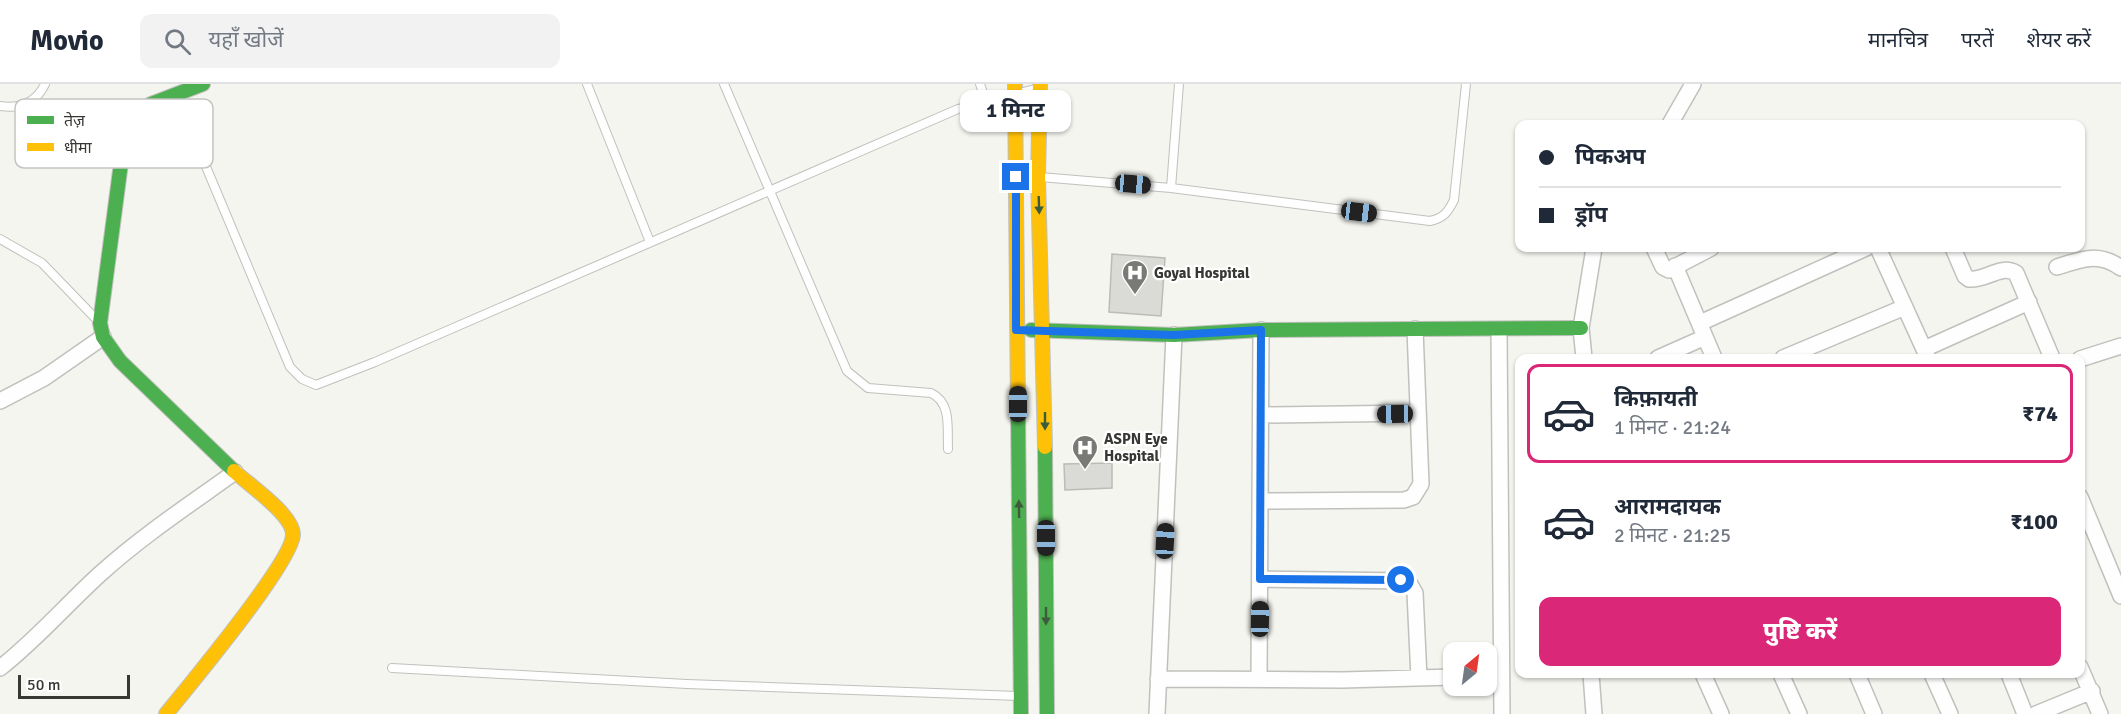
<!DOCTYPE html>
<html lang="hi">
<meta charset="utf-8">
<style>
:root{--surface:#fff;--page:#f2f2f3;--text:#1f2937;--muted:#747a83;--line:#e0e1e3;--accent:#db2777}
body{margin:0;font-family:Signika,"Noto Sans Devanagari",sans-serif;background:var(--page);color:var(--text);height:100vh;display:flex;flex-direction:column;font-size:22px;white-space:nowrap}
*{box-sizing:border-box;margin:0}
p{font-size:20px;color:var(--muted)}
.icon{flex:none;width:33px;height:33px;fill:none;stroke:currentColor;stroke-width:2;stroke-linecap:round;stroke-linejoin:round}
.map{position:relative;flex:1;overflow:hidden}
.side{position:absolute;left:1515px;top:270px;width:570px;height:324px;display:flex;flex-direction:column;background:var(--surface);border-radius:12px;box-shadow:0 2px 4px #0004}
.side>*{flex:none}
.top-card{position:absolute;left:1515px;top:36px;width:570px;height:132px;border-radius:12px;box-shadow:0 2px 4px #0004;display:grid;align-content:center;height:132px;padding:0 24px;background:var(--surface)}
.needle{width:39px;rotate:29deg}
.tools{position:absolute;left:1443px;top:558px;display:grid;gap:12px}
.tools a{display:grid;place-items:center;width:54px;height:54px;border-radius:12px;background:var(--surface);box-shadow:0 2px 4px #0004;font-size:30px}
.scale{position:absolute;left:18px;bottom:15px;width:112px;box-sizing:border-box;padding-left:6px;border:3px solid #373833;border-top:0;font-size:16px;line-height:21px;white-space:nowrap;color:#373833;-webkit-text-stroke:4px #fff;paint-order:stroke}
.end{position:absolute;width:27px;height:27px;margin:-14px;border:8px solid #1a73e8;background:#fff;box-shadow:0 0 0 3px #fff}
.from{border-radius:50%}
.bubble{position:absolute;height:42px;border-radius:12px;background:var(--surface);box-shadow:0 2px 4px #0004;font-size:20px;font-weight:800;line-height:42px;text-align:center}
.car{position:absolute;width:18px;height:36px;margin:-18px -9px;border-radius:8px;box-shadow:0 0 4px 2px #0007;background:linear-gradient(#222 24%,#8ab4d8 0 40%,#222 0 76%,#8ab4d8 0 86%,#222 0)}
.top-card b{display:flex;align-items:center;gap:21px;height:57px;font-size:22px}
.top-card b+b{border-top:2px solid var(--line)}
.top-card i{width:15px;height:15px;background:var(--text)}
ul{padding:10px 0 0;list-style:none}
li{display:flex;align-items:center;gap:18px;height:99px;margin:0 12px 9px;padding:0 12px;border:3px solid transparent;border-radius:12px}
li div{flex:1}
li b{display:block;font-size:22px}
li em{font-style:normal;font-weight:800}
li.active{border-color:var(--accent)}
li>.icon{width:54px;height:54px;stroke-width:1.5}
.action{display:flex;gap:12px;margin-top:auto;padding:12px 24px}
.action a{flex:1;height:69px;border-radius:12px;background:var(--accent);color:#fff;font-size:24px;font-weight:800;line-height:69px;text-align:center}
header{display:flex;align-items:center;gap:36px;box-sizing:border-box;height:84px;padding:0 30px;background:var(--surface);border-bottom:2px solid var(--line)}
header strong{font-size:28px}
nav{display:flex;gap:33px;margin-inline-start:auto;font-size:21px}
.search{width:420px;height:54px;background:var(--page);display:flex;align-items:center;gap:15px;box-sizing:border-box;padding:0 21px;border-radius:12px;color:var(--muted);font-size:22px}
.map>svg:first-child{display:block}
</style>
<header>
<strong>Movio</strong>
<div class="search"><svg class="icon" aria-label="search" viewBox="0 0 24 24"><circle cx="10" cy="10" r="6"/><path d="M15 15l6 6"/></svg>यहाँ खोजें</div>
<nav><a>मानचित्र</a><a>परतें</a><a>शेयर करें</a></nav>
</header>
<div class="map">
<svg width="2121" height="630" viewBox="0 0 2121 630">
<rect width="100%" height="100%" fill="#f4f5ef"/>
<path fill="#dadad6" stroke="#bbbbb7" stroke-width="1.5" d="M 1112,170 L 1165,174 L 1161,232 L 1109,228 Z
M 1112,379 L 1112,404 L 1065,406 L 1064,380 Z"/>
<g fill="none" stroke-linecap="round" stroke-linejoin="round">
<defs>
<path id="lane" d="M 587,0 L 650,158
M 724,0 L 847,287 L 868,304 L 931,309 C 952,319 947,344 948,365
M 980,0 L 986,18
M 176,11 L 290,283 L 302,295 L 316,301 L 375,278 L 958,25 L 1039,4
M 0,22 C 20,25 36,19 45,0
M 1040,93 L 1171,104 L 1179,0
M 1171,104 L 1430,137 C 1444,134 1448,128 1454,116 L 1466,0
M 0,155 L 42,179 L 97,236
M 392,584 L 687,600 L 1020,612"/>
<path id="street" d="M 1670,40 L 1693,0
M 1654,164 L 1663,183 L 1669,186 L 1711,164
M 1878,164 L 1928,274
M 1953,164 L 1965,192 L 1969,195 C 1986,197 2000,180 2016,189 L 2052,274
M 1675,182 L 1714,274
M 2057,183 C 2081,175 2099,168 2121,184
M 1700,239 L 1866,164
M 1499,246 L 1502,630
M 1924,265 L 2029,218
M 1584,274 L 1581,244 L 1594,164
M 1658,274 L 1703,254
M 1783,274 L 1905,223
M 2080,275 L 2121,262
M 0,317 L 44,294 L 103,253
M 1261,331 L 1418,329
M 2080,413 L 2121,512
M 1260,417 L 1404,416 L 1413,413 L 1421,400 L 1415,245
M 1260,495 L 1408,497 L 1415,509 L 1419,594
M 2080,583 L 2100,630
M 0,584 C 36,556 66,521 100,490 C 142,452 189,421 235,388
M 1591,590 L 1594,630
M 1703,590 L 1721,630
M 1781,590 L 1799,630
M 1857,590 L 1874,630
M 1932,590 L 1950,630
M 2009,590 L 2025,630
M 1158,595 L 1342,596 L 1454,593
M 1259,595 L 1261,246
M 1157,630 L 1174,251
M 2036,630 L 2092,607"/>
<path id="fast" d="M 203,0 L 151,20 L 126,41 L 100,239 L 103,253 L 120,277 L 234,387
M 1031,246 L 1174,251 L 1261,246 L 1581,244
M 1018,325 L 1021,630
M 1045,363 L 1047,630"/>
<path id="slow" d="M 1015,0 L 1018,325
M 1040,0 L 1038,93 L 1045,363
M 166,630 C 187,604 294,476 293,450 C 292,430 249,401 234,387"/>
</defs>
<use href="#lane" stroke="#c0c1bd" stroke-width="10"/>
<use href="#street" stroke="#c0c1bd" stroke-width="18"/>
<use href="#fast" stroke="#c0c1bd" stroke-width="16"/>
<use href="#slow" stroke="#c0c1bd" stroke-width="16"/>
<use href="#lane" stroke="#fdfefd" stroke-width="8"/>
<use href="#street" stroke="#fdfefd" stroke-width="15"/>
<use href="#fast" stroke="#4caf50" stroke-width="14"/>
<use href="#slow" stroke="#ffc107" stroke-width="14"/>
</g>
<defs><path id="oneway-solid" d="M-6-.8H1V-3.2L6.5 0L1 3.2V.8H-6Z" transform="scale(1.5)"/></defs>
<g fill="#3d5c3c">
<use href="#oneway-solid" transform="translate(1039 121) rotate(88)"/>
<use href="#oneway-solid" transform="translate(1045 337) rotate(90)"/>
<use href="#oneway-solid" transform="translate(1019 425) rotate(-91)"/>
<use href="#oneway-solid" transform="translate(1046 532) rotate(90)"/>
</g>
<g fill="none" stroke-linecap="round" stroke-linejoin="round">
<path stroke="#1a73e8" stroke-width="8" d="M 1016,93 L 1016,246 L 1174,251 L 1261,246 L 1260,495 L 1401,496"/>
</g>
<defs>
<symbol id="hospital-pin" viewBox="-11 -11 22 30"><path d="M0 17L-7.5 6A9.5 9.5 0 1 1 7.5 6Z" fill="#797a75" stroke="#fff"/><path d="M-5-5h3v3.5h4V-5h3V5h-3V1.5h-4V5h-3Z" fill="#fff"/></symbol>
</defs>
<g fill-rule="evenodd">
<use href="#hospital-pin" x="1120" y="174" width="30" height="40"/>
<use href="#hospital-pin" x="1070" y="349" width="30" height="40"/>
</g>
<g text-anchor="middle" stroke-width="4.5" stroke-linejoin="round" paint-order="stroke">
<g font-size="15" font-weight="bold" fill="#373833" stroke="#fff" text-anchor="start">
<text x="1154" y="194">Goyal Hospital</text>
<text x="1104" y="360">ASPN Eye<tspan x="1104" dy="17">Hospital</tspan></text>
</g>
</g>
<rect x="15" y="15" width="198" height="69" rx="9" fill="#fff" stroke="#c3c3c2" stroke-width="1.5"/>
<rect x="27" y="32" width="27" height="8" fill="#4caf50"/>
<rect x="27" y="59" width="27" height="8" fill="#ffc107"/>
<g font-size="16" fill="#373833">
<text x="64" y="42">तेज़</text>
<text x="64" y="69">धीमा</text>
</g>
</svg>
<div class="tools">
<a><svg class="needle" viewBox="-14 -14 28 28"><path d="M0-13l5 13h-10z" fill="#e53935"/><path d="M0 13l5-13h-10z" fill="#747a83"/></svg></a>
</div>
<div class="scale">50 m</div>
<i class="end from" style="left:1401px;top:496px"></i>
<i class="end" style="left:1016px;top:93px"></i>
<div class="bubble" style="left:960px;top:6px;width:111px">1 मिनट</div>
<i class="car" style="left:1133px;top:100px;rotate:95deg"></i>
<i class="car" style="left:1359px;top:128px;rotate:97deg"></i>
<i class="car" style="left:1018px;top:320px;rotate:0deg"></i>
<i class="car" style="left:1395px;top:330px;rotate:269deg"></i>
<i class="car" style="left:1046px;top:454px;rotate:180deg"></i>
<i class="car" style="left:1165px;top:457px;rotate:3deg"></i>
<i class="car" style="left:1260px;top:535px;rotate:1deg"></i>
<div class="top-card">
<b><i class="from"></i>पिकअप</b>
<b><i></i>ड्रॉप</b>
</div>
<section class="side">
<ul>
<li class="active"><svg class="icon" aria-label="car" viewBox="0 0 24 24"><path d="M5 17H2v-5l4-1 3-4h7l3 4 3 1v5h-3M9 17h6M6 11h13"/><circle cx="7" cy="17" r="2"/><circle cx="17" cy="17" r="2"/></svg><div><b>किफ़ायती</b><p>1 मिनट · 21:24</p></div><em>₹74</em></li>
<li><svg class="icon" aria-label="car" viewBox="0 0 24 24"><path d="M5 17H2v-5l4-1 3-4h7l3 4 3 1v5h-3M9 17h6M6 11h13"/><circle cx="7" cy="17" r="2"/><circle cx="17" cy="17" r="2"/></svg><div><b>आरामदायक</b><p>2 मिनट · 21:25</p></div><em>₹100</em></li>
</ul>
<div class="action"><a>पुष्टि करें</a></div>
</section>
</div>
